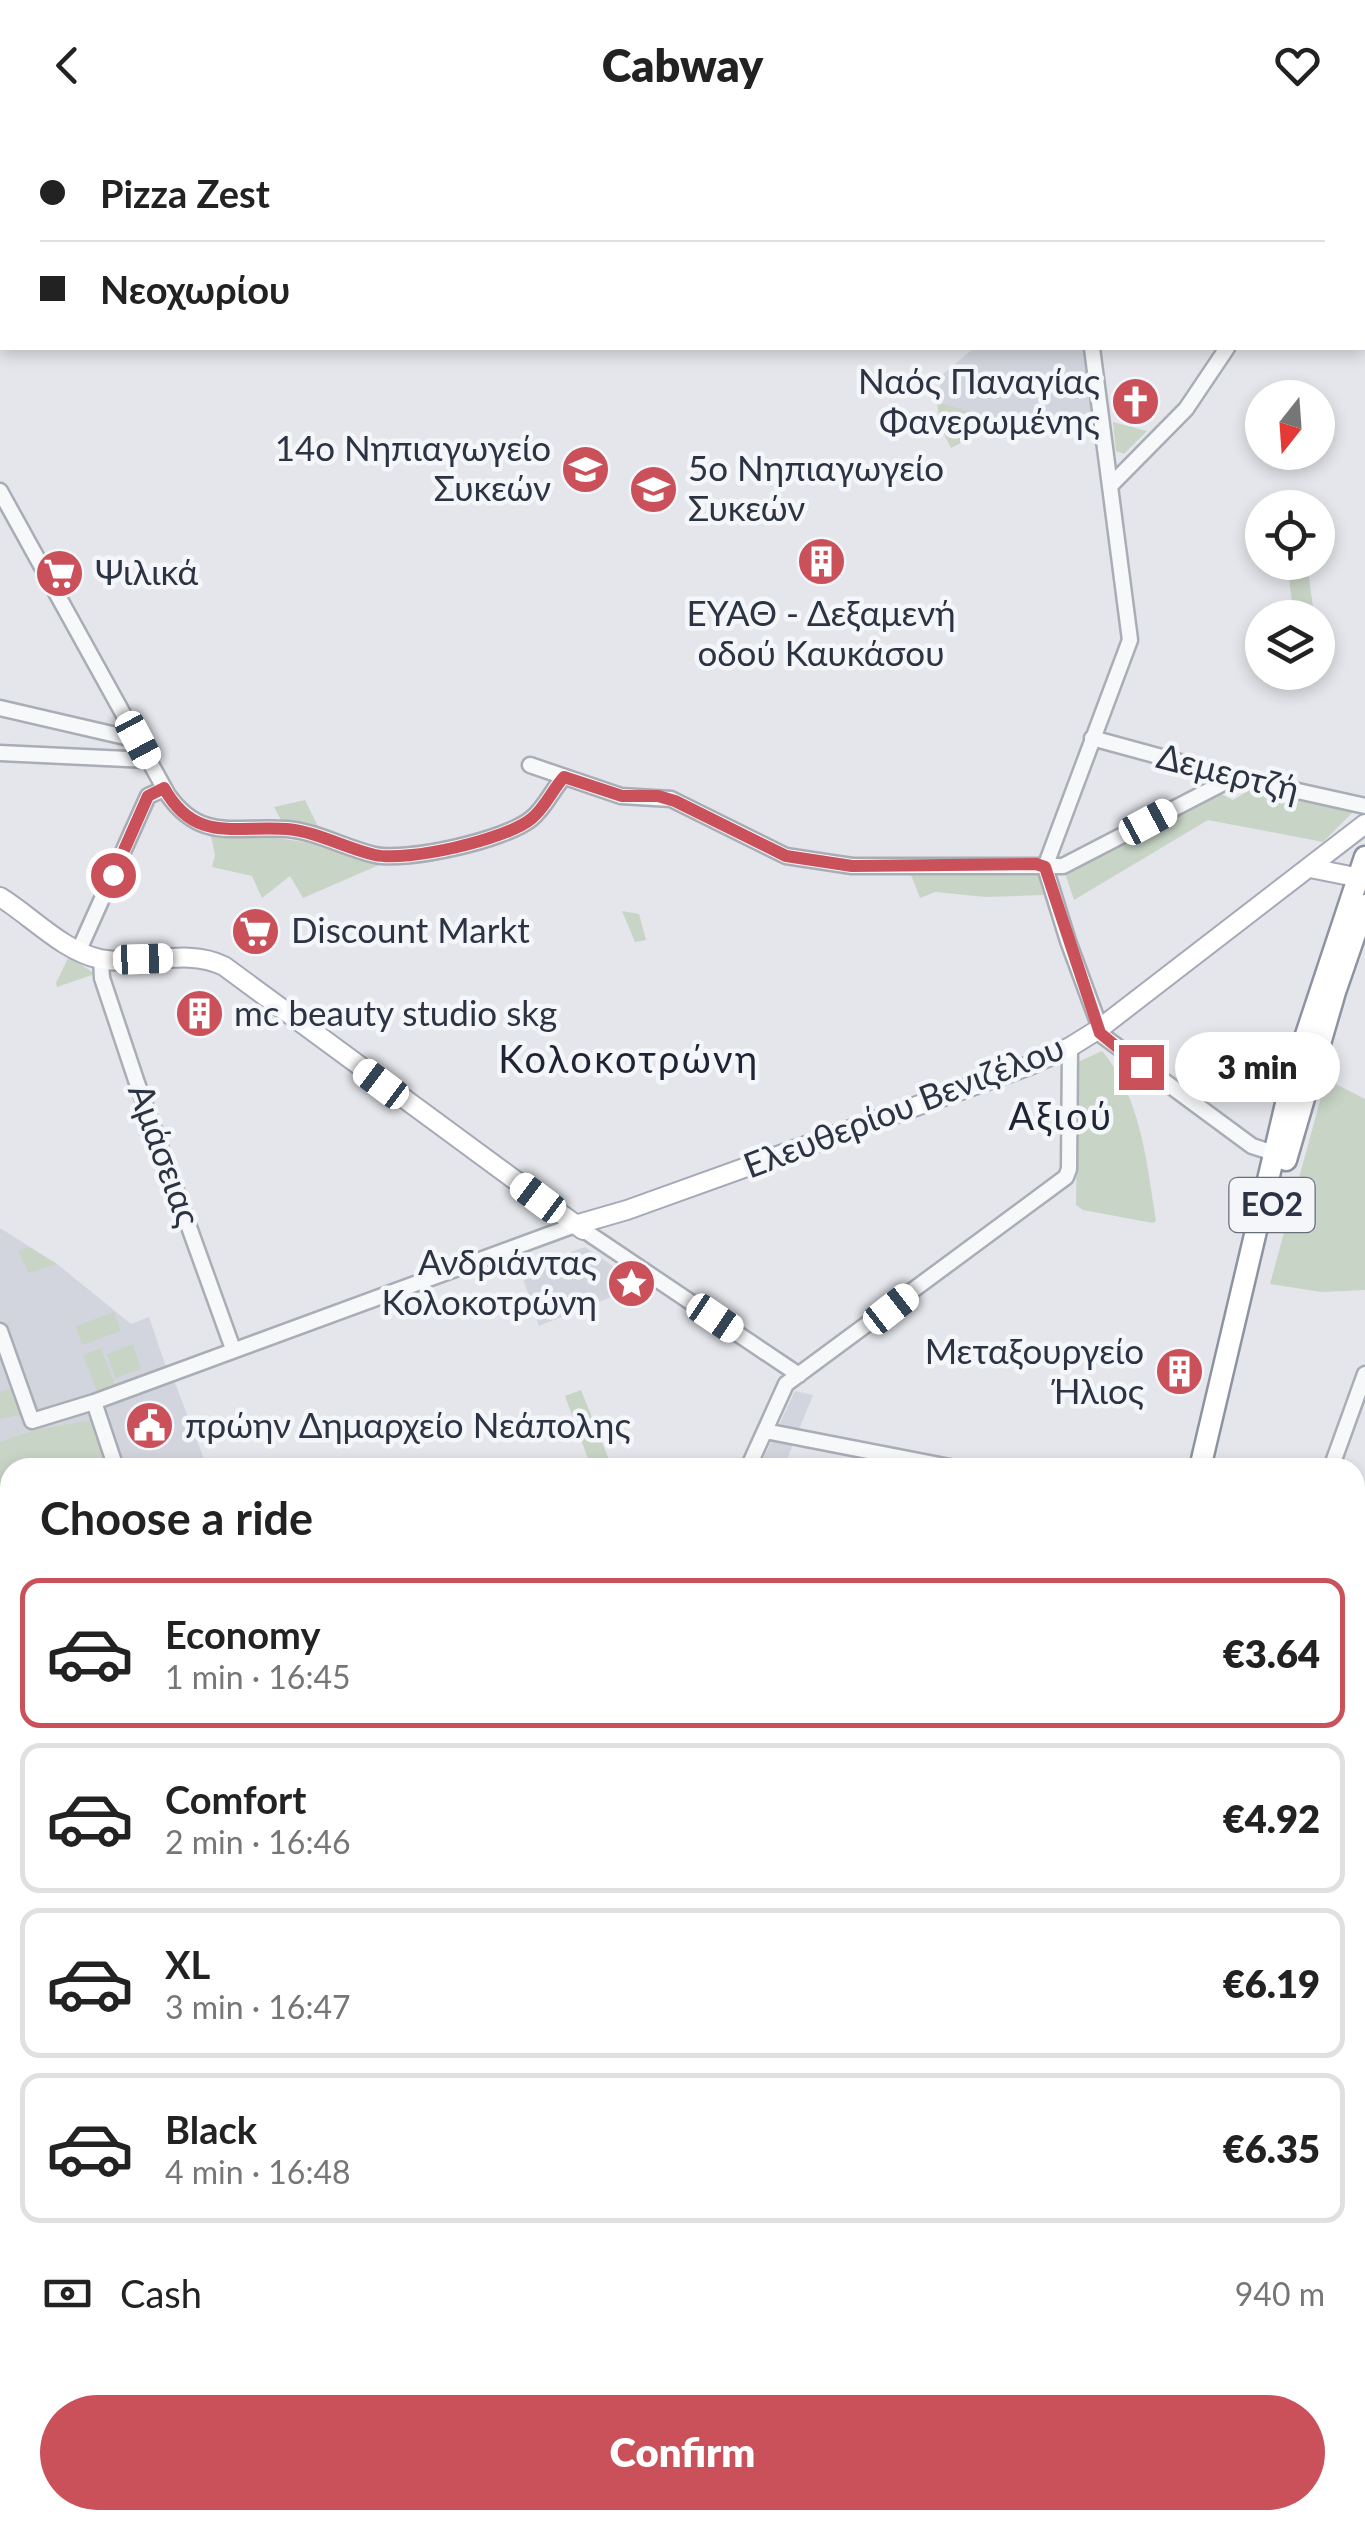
<!DOCTYPE html>
<meta charset="utf-8">
<style>
:root{--surface:#fff;--page:#f2f2f2;--text:#222;--muted:#767676;--line:#e0e0e0;--accent:#ca505a}
body{margin:0;font-family:Lato,sans-serif;background:var(--page);color:var(--text);height:100vh;display:flex;flex-direction:column;font-size:38px;white-space:nowrap}
*{box-sizing:border-box;margin:0}
p{font-size:32px;color:var(--muted)}
.icon{flex:none;width:55px;height:55px;fill:none;stroke:currentColor;stroke-width:2;stroke-linecap:round;stroke-linejoin:round}
.map{position:relative;flex:1;overflow:hidden}
.panel{position:absolute;left:0px;top:1328px;width:1365px;height:1072px;display:flex;flex-direction:column;background:var(--surface);border-radius:30px 30px 0 0;box-shadow:0 5px 15px #0003}
.panel>*{flex:none}
.banner{position:absolute;left:0px;top:0px;width:1365px;height:220px;box-shadow:0 5px 15px #0003;display:grid;align-content:center;height:220px;padding:0 40px;background:var(--surface)}
.needle{width:65px;rotate:197deg}
.fabs{position:absolute;left:1245px;top:250px;display:grid;gap:20px}
.fabs a{display:grid;place-items:center;width:90px;height:90px;border-radius:50%;background:var(--surface);box-shadow:0 5px 15px #0003;font-size:50px}
.end{position:absolute;width:45px;height:45px;margin:-22px;border:12px solid #ca505a;background:#fff;box-shadow:0 0 0 5px #fff}
.from{border-radius:50%}
.bubble{position:absolute;height:70px;border-radius:35px;background:var(--surface);box-shadow:0 5px 15px #0003;font-size:32px;font-weight:800;line-height:70px;text-align:center}
.car{position:absolute;width:30px;height:60px;margin:-30px -15px;border-radius:12px;box-shadow:0 0 8px 2px #0007;background:linear-gradient(#fff 24%,#345 0 40%,#fff 0 76%,#345 0 86%,#fff 0)}
.banner b{display:flex;align-items:center;gap:35px;height:95px;font-size:38px}
.banner b+b{border-top:2px solid var(--line)}
.banner i{width:25px;height:25px;background:var(--text)}
ul{padding:0;list-style:none}
li{display:flex;align-items:center;gap:30px;height:150px;margin:0 20px 15px;padding:0 20px;border:5px solid var(--line);border-radius:20px}
li div{flex:1}
li b{display:block;font-size:38px}
li em{font-style:normal;font-weight:800}
li.selected{border-color:var(--accent)}
li>.icon{width:90px;height:90px;stroke-width:1.5}
h2{padding:0 40px;font-size:45px;line-height:120px}
.pay{display:flex;align-items:center;gap:25px;height:110px;padding:0 40px;font-size:38px}
.pay p{margin-inline-start:auto}
.cta{display:flex;gap:20px;margin-top:auto;padding:20px 40px}
.cta a{flex:1;height:115px;border-radius:60px;background:var(--accent);color:#fff;font-size:40px;font-weight:800;line-height:115px;text-align:center}
header{display:flex;justify-content:space-between;align-items:center;height:130px;padding:0 40px;background:var(--surface);font-size:45px;font-weight:800}
.map>svg:first-child{display:block}
</style>
<header><svg class="icon" aria-label="back" viewBox="0 0 24 24"><path d="M15 5l-7 7 7 7"/></svg>Cabway<svg class="icon" aria-label="heart" viewBox="0 0 24 24"><path d="M12 20l-8-8c-3-5 5-10 8-4 3-6 11-1 8 4z"/></svg></header>
<div class="map">
<svg width="1365" height="2399" viewBox="0 0 1365 2399">
<rect width="100%" height="100%" fill="#e4e6eb"/>
<path fill="#d2d5dd" d="M 974,218 L 1084,218 L 1092,283 L 1005,292 L 937,272 L 942,245 Z
M 0,1098 L 57,1134 L 131,1194 L 149,1187 L 168,1243 L 171,1242 L 207,1337 L 10,1338 L 10,1799 L 0,1794 Z
M 585,1117 L 620,1141 L 621,1163 L 539,1196 L 520,1140 Z
M 795,1261 L 813,1265 L 784,1337 L 759,1338 Z
M 0,1908 L 10,1909 L 10,2007 L 0,2009 Z"/>
<path fill="#c8d5c6" d="M 937,272 L 997,289 L 995,296 L 951,318 L 940,296 Z
M 1113,292 L 1147,301 L 1124,324 L 1116,321 Z
M 1287,433 L 1307,433 L 1313,477 L 1293,479 Z
M 1253,658 L 1357,678 L 1323,712 L 1208,690 L 1074,770 L 1064,740 L 1217,662 L 1233,670 Z
M 305,670 L 320,700 L 282,692 L 274,677 Z
M 211,706 C 278,706 315,709 379,735 L 303,768 L 290,746 L 262,768 L 252,746 L 212,737 L 215,725 Z
M 909,740 L 1038,741 L 1044,765 L 986,767 L 935,762 L 920,768 Z
M 622,781 L 639,784 L 646,810 L 635,812 Z
M 69,826 L 95,844 L 57,857 L 56,853 Z
M 1102,921 C 1141,967 1147,1033 1156,1091 L 1153,1093 L 1083,1080 L 1076,1075 L 1078,932 Z
M 1326,949 L 1365,969 L 1365,1160 L 1321,1162 L 1270,1154 Z
M 29,1117 L 57,1134 L 29,1143 L 18,1121 Z
M 114,1182 L 121,1201 L 82,1215 L 76,1196 Z
M 133,1214 L 141,1239 L 115,1248 L 107,1224 Z
M 101,1218 L 115,1254 L 97,1261 L 83,1225 Z
M 14,1257 L 24,1284 L 0,1289 L 0,1262 Z
M 581,1260 L 612,1337 L 591,1337 L 565,1266 Z
M 93,1290 L 109,1337 L 10,1338 L 10,1499 L 0,1503 L 0,1312 L 35,1300 Z
M 1365,1448 L 1365,1960 L 1355,1971 L 1355,1471 Z
M 38,2390 L 848,2390 L 843,2399 L 33,2399 Z"/>
<g fill="none" stroke-linecap="round" stroke-linejoin="round">
<defs>
<path id="minor" d="M 373,0 L 376,2
M 387,0 L 389,2
M 973,0 L 975,2
M 580,2 L 582,0
M 1362,44 L 1365,41
M 1110,356 L 1186,279 L 1227,218
M 0,361 L 168,665 C 202,713 237,695 287,699 C 318,702 345,718 375,725 C 407,732 505,710 531,689 C 545,678 552,660 564,647
M 0,578 L 138,610
M 1092,608 L 1235,647 L 1365,676
M 0,623 L 148,630
M 530,635 L 621,666 L 671,669 L 786,726 L 852,736 L 1063,736 L 1235,647
M 1045,737 L 1130,510 L 1092,218
M 1045,737 L 1068,811 L 1103,906 L 1252,1016 L 1280,1025
M 79,820 L 148,666 L 164,659
M 101,829 L 102,848 L 136,950 L 233,1219
M 585,1101 L 799,1245
M 0,1201 L 32,1291 L 94,1272 L 575,1095
M 94,1272 L 116,1338
M 765,1301 L 955,1338
M 748,1338 L 786,1254 L 1066,1047 L 1069,1039 L 1070,917
M 1331,1338 L 1365,1244
M 0,1559 L 10,1556
M 0,1801 L 10,1805
M 1182,2390 L 1183,2399
M 852,2399 L 857,2390
M 905,2399 L 910,2390"/>
<path id="major" d="M 1310,738 L 1365,749
M 0,767 C 31,786 63,821 100,829 C 141,837 186,817 224,836 L 583,1100
M 575,1095 L 627,1080 L 1028,936 L 1070,917 L 1099,899 L 1365,694
M 0,1940 L 10,1939
M 0,2023 L 10,2021
M 1355,2038 L 1365,2040"/>
<path id="highway" d="M 1286,1030 L 1335,862 L 1365,775
M 1200,1338 L 1293,944 L 1365,727
M 866,2399 L 871,2390
M 890,2399 L 895,2390"/>
</defs>
<use href="#minor" stroke="#a9adb5" stroke-width="19"/>
<use href="#major" stroke="#a4aab7" stroke-width="22"/>
<use href="#highway" stroke="#8c93a1" stroke-width="25"/>
<use href="#minor" stroke="#f7f8fa" stroke-width="14"/>
<use href="#major" stroke="#fff" stroke-width="18"/>
<use href="#highway" stroke="#fff" stroke-width="20"/>
</g>
<g fill="none" stroke-linecap="round" stroke-linejoin="round">
<path stroke="#ca505a" stroke-width="12" d="M 113,745 L 148,666 L 164,658 C 195,714 236,695 287,699 C 318,702 345,718 375,725 C 407,732 505,710 531,689 C 545,678 552,660 564,647 L 622,666 L 658,666 L 675,671 L 786,726 L 852,736 L 1036,734 L 1045,737 L 1100,903 L 1141,937"/>
</g>
<defs>
<symbol id="church-disc" viewBox="-11 -11 22 22"><circle r="9.5" fill="#ca505a" stroke="#f4f6f9"/><path d="M-1.2-6h2.4v3.5h3.3v2.4h-3.3V6h-2.4V-.1h-3.3v-2.4h3.3Z" fill="#fff"/></symbol>
<symbol id="school-disc" viewBox="-11 -11 22 22"><circle r="9.5" fill="#ca505a" stroke="#f4f6f9"/><path d="M0-5L7-2L0 1L-7-2ZM-4 1L0 2.5L4 1V4Q0 6-4 4Z" fill="#fff"/></symbol>
<symbol id="building-disc" viewBox="-11 -11 22 22"><circle r="9.5" fill="#ca505a" stroke="#f4f6f9"/><path d="M-4-6H4V6H1V3H-1V6H-4ZM-2.5-4.3h1.7v1.8h-1.7ZM.8-4.3h1.7v1.8H.8ZM-2.5-1h1.7V.8h-1.7ZM.8-1h1.7V.8H.8Z" fill="#fff"/></symbol>
<symbol id="supermarket-disc" viewBox="-11 -11 22 22"><circle r="9.5" fill="#ca505a" stroke="#f4f6f9"/><path d="M-6-5.5h2.5l.6 2H6L4.5 2H-2.5L-4.4-4H-6ZM-1.5 3.2a1.3 1.3 0 1 0 .1 0ZM3 3.2a1.3 1.3 0 1 0 .1 0Z" fill="#fff"/></symbol>
<symbol id="sight-disc" viewBox="-11 -11 22 22"><circle r="9.5" fill="#ca505a" stroke="#f4f6f9"/><path d="M0-6L1.8-2.2L6-1.7L2.9 1.2L3.7 5.4L0 3.3L-3.7 5.4L-2.9 1.2L-6-1.7L-1.8-2.2Z" fill="#fff"/></symbol>
<symbol id="civic-disc" viewBox="-11 -11 22 22"><circle r="9.5" fill="#ca505a" stroke="#f4f6f9"/><path d="M-.6-6.5H3V-4.5H.6V-3L4-1V1h2V6H-6V1h2V-1L-.6-3ZM-1.2 2.5V6h2.4V2.5Z" fill="#fff"/></symbol>
</defs>
<g fill-rule="evenodd">
<use href="#church-disc" x="1108" y="244" width="55" height="55"/>
<use href="#school-disc" x="558" y="312" width="55" height="55"/>
<use href="#school-disc" x="626" y="332" width="55" height="55"/>
<use href="#building-disc" x="794" y="404" width="55" height="55"/>
<use href="#supermarket-disc" x="32" y="416" width="55" height="55"/>
<use href="#supermarket-disc" x="228" y="774" width="55" height="55"/>
<use href="#building-disc" x="172" y="856" width="55" height="55"/>
<use href="#sight-disc" x="604" y="1126" width="55" height="55"/>
<use href="#building-disc" x="1152" y="1214" width="55" height="55"/>
<use href="#civic-disc" x="122" y="1268" width="55" height="55"/>
</g>
<g text-anchor="middle" stroke-width="9" stroke-linejoin="round" paint-order="stroke">
<rect fill="#f4f6f9" stroke="#686e7a" stroke-width="2.5" x="1229.5" y="1048" width="85" height="54" rx="8"/>
<g font-size="32" font-weight="bold" fill="#2c3343">
<text x="1272" y="1086">ΕΟ2</text>
</g>
<g font-size="35" fill="#2c3343" stroke="#f4f6f9" text-anchor="start">
<text x="1100" y="264" text-anchor="end">Ναός Παναγίας<tspan x="1100" dy="40">Φανερωμένης</tspan></text>
<text x="551" y="331" text-anchor="end">14ο Νηπιαγωγείο<tspan x="551" dy="40">Συκεών</tspan></text>
<text x="688" y="351">5ο Νηπιαγωγείο<tspan x="688" dy="40">Συκεών</tspan></text>
<text x="95" y="455">Ψιλικά</text>
<text x="821" y="496" text-anchor="middle">ΕΥΑΘ - Δεξαμενή<tspan x="821" dy="40">οδού Καυκάσου</tspan></text>
<text x="291" y="813">Discount Markt</text>
<text x="234" y="896">mc beauty studio skg</text>
<text x="597" y="1145" text-anchor="end">Ανδριάντας<tspan x="597" dy="40">Κολοκοτρώνη</tspan></text>
<text x="1144" y="1234" text-anchor="end">Μεταξουργείο<tspan x="1144" dy="40">Ήλιος</tspan></text>
<text x="185" y="1308">πρώην Δημαρχείο Νεάπολης</text>
</g>
<g font-size="35" fill="#2c3343" stroke="#f4f6f9">
<text transform="translate(1228 643) rotate(14)" y="12">Δεμερτζή</text>
<text transform="translate(904 977) rotate(-21)" y="12">Ελευθερίου Βενιζέλου</text>
<text transform="translate(164 1025) rotate(70)" y="12">Αμάσειας</text>
</g>
<g font-size="38" letter-spacing="2.5" fill="#1e2434" stroke="#f4f6f9">
<text x="629" y="943">Κολοκοτρώνη</text>
<text x="1061" y="1000">Αξιού</text>
</g>
</g>
</svg>
<div class="fabs">
<a><svg class="needle" viewBox="-14 -14 28 28"><path d="M0-13l5 13h-10z" fill="#e53935"/><path d="M0 13l5-13h-10z" fill="#767676"/></svg></a>
<a><svg class="icon" aria-label="locate" viewBox="0 0 24 24"><circle cx="12" cy="12" r="6"/><path d="M12 2v4M12 18v4M2 12h4M18 12h4"/></svg></a>
<a><svg class="icon" aria-label="layers" viewBox="0 0 24 24"><path d="M12 4l9 5-9 5-9-5zM3 14l9 5 9-5"/></svg></a>
</div>
<i class="end from" style="left:113px;top:745px"></i>
<i class="end" style="left:1141px;top:937px"></i>
<div class="bubble" style="left:1175px;top:902px;width:165px">3 min</div>
<i class="car" style="left:138px;top:610px;rotate:152deg"></i>
<i class="car" style="left:1148px;top:692px;rotate:62deg"></i>
<i class="car" style="left:143px;top:829px;rotate:88deg"></i>
<i class="car" style="left:381px;top:954px;rotate:307deg"></i>
<i class="car" style="left:538px;top:1068px;rotate:307deg"></i>
<i class="car" style="left:891px;top:1179px;rotate:52deg"></i>
<i class="car" style="left:715px;top:1188px;rotate:124deg"></i>
<div class="banner">
<b><i class="from"></i>Pizza Zest</b>
<b><i></i>Νεοχωρίου</b>
</div>
<section class="panel">
<h2>Choose a ride</h2>
<ul>
<li class="selected"><svg class="icon" aria-label="car" viewBox="0 0 24 24"><path d="M5 17H2v-5l4-1 3-4h7l3 4 3 1v5h-3M9 17h6M6 11h13"/><circle cx="7" cy="17" r="2"/><circle cx="17" cy="17" r="2"/></svg><div><b>Economy</b><p>1 min · 16:45</p></div><em>€3.64</em></li>
<li><svg class="icon" aria-label="car" viewBox="0 0 24 24"><path d="M5 17H2v-5l4-1 3-4h7l3 4 3 1v5h-3M9 17h6M6 11h13"/><circle cx="7" cy="17" r="2"/><circle cx="17" cy="17" r="2"/></svg><div><b>Comfort</b><p>2 min · 16:46</p></div><em>€4.92</em></li>
<li><svg class="icon" aria-label="car" viewBox="0 0 24 24"><path d="M5 17H2v-5l4-1 3-4h7l3 4 3 1v5h-3M9 17h6M6 11h13"/><circle cx="7" cy="17" r="2"/><circle cx="17" cy="17" r="2"/></svg><div><b>XL</b><p>3 min · 16:47</p></div><em>€6.19</em></li>
<li><svg class="icon" aria-label="car" viewBox="0 0 24 24"><path d="M5 17H2v-5l4-1 3-4h7l3 4 3 1v5h-3M9 17h6M6 11h13"/><circle cx="7" cy="17" r="2"/><circle cx="17" cy="17" r="2"/></svg><div><b>Black</b><p>4 min · 16:48</p></div><em>€6.35</em></li>
</ul>
<div class="pay"><svg class="icon" aria-label="cash" viewBox="0 0 24 24"><path d="M3 7h18v10H3z"/><circle cx="12" cy="12" r="2"/></svg>Cash<p>940 m</p></div>
<div class="cta"><a>Confirm</a></div>
</section>
</div>
